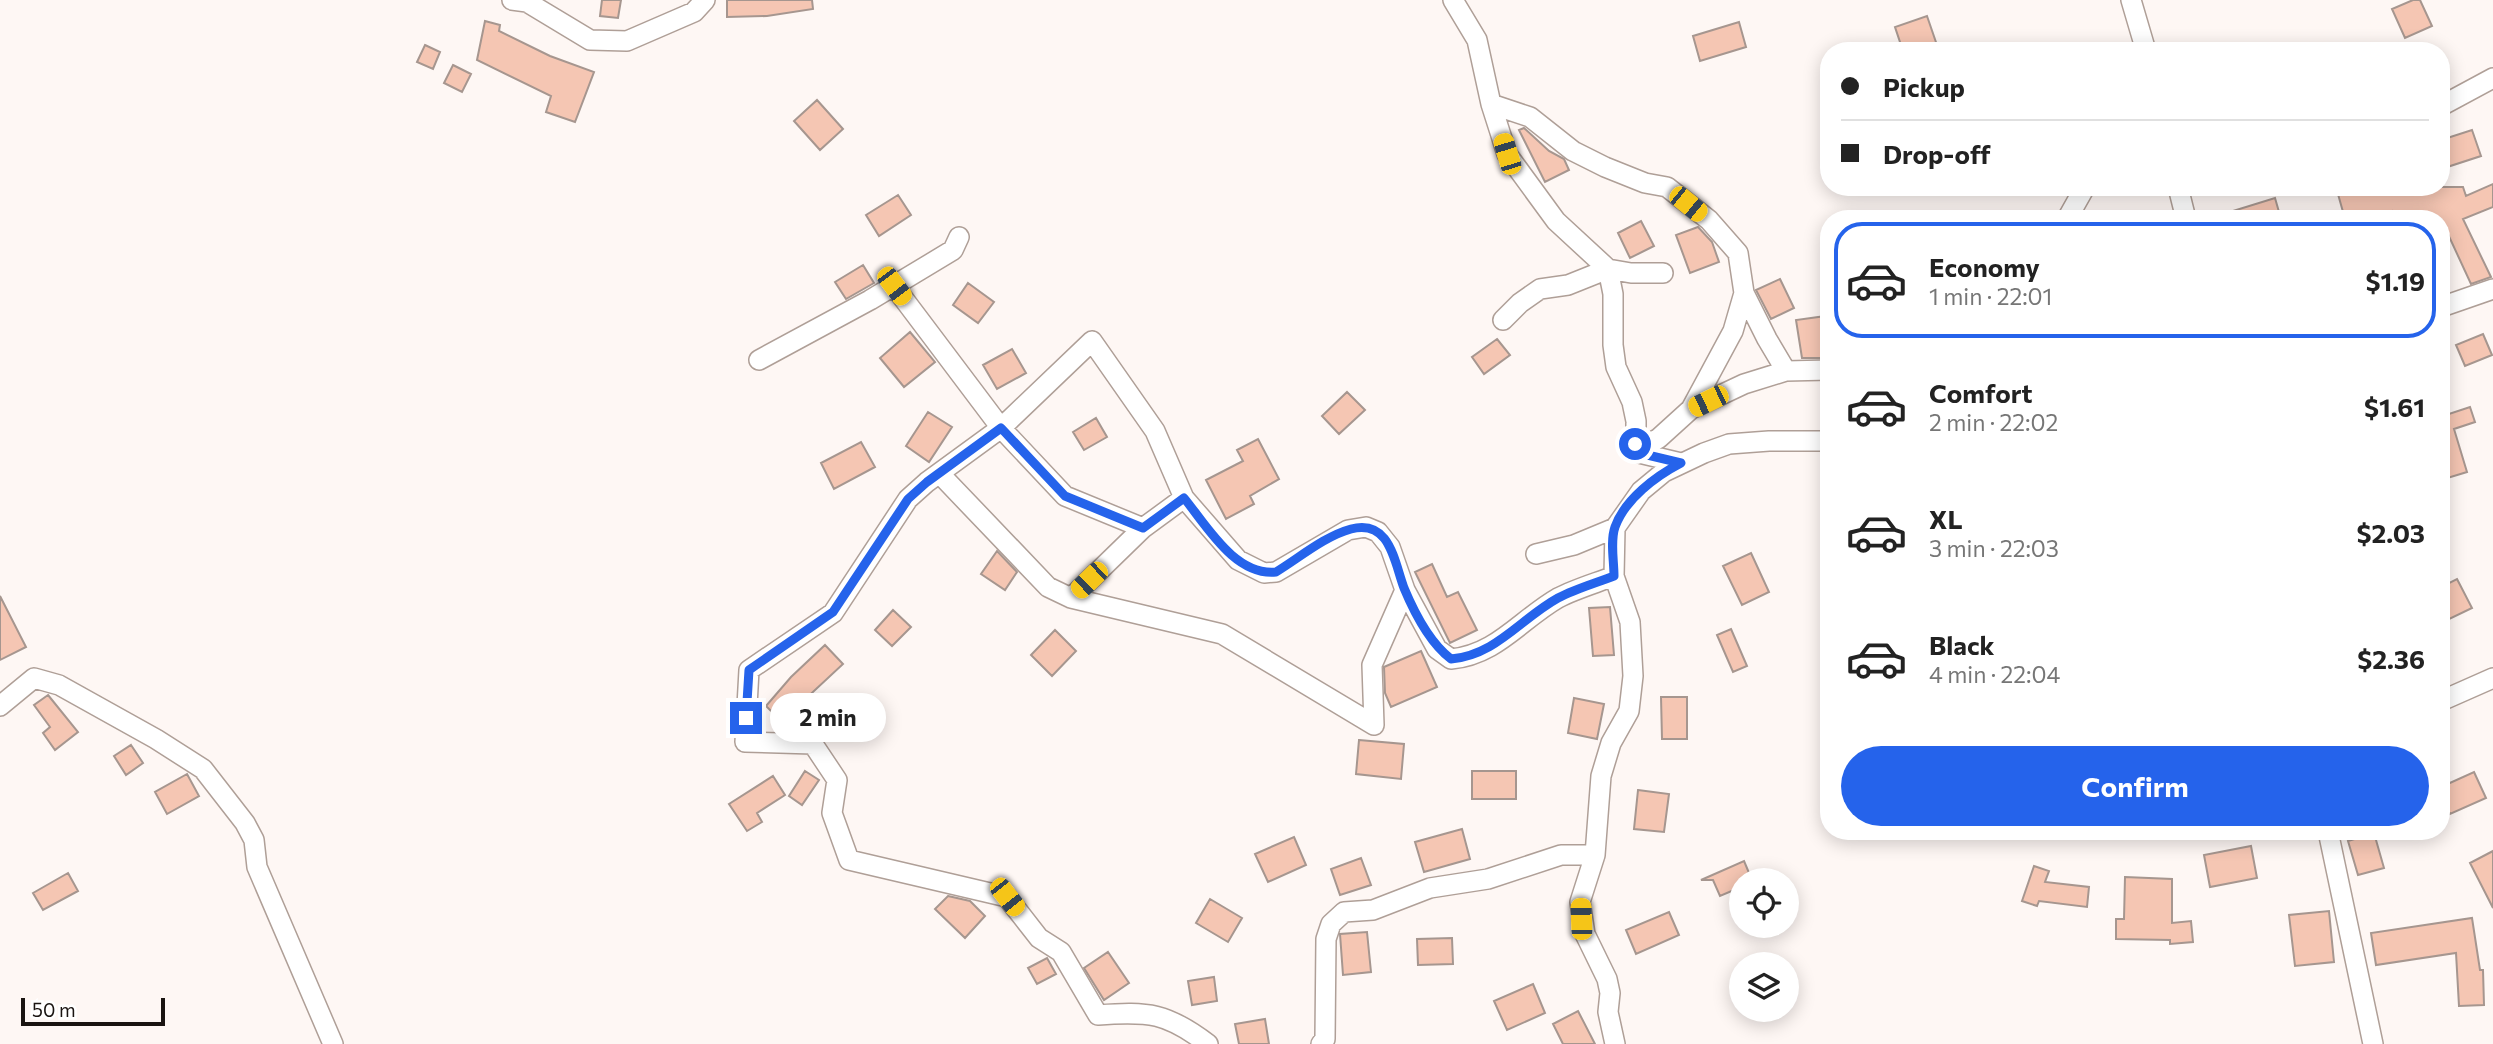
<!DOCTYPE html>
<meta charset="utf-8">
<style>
:root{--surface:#fff;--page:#f2f2f2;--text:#222;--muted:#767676;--line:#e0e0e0;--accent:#2563eb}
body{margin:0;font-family:Commissioner,sans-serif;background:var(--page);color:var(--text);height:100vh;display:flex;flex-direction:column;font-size:26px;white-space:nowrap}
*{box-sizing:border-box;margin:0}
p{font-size:23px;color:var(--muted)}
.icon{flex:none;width:38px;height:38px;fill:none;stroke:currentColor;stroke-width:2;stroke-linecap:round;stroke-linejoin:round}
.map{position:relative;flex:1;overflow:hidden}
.sheet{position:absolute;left:1820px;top:210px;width:630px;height:630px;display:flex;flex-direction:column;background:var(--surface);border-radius:28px;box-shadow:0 4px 18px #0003}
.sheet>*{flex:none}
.top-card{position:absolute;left:1820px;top:42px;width:630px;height:154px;border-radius:28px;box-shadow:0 4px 18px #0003;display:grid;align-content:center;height:154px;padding:0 21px;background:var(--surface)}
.tools{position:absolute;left:1729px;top:868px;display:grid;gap:14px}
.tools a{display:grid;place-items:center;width:70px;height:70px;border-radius:50%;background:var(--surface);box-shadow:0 4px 18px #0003;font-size:35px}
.scale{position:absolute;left:21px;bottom:18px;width:144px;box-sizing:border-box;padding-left:7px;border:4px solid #1a1411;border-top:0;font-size:19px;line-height:24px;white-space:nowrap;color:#1a1411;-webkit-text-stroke:5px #fff;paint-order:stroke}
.end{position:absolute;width:32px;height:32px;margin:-16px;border:9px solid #2563eb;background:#fff;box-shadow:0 0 0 4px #fff}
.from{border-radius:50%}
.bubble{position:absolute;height:49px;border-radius:24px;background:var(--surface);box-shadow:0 4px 18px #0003;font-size:23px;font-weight:700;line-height:49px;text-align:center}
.car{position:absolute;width:21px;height:42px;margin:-21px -10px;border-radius:9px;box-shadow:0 0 5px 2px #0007;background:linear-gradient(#f5c518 24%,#345 0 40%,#f5c518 0 76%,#345 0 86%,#f5c518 0)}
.top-card b{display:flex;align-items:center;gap:24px;height:66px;font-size:26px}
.top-card b+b{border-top:2px solid var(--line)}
.top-card i{width:18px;height:18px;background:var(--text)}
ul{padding:12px 0 0;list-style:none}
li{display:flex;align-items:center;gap:21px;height:116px;margin:0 14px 10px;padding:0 7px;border:4px solid transparent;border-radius:28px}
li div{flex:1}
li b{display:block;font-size:26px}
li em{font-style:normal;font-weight:700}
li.current{border-color:var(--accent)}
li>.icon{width:63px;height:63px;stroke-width:1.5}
.cta{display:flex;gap:14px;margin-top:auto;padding:14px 21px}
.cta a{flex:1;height:80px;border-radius:42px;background:var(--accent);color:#fff;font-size:28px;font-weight:700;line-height:80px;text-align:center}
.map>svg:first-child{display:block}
</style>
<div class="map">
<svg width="2493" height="1044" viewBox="0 0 2493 1044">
<rect width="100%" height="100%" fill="#fef7f4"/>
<path fill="#f5c6b3" stroke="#a6968f" stroke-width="2" d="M 602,0 L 621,0 L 618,18 L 600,16 Z
M 727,0 L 812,0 L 813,9 L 767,16 L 727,17 Z
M 2413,0 L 2420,0 L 2432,26 L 2405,38 L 2392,9 Z
M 1927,16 L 1939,51 L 1903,51 L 1895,27 Z
M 485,21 L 500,25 L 499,31 L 550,56 L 594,72 L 575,122 L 546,112 L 551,96 L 477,60 Z
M 1739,22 L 1746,47 L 1700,61 L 1693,36 Z
M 425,45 L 440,52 L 433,69 L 417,62 Z
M 453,65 L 471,74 L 462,92 L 444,83 Z
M 817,100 L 843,129 L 820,150 L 794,121 Z
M 1524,128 L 1549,151 L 1564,159 L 1569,170 L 1545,182 L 1519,130 Z
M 2472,130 L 2481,156 L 2441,169 L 2441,140 Z
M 2493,184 L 2493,207 L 2463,219 L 2491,277 L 2471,284 L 2441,219 L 2409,219 L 2406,212 L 2393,215 L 2392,211 L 2364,219 L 2345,219 L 2336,187 L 2463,187 L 2466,196 Z
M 898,195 L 911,215 L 879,236 L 866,215 Z
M 2275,198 L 2281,219 L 2220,219 L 2220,215 Z
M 1641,221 L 1654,246 L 1630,258 L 1618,233 Z
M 1698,227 L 1712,242 L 1719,262 L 1690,273 L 1676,235 Z
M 863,265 L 874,283 L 846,299 L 835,282 Z
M 1780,279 L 1794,308 L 1771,319 L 1756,290 Z
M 968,283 L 994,302 L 978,323 L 953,305 Z
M 1826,316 L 1829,358 L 1802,358 L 1796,320 Z
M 910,332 L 935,362 L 904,387 L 880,358 Z
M 2483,334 L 2492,355 L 2465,366 L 2456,345 Z
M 1497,339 L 1510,355 L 1484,374 L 1472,357 Z
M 1012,349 L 1026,373 L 997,389 L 983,365 Z
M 1347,392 L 1365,410 L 1339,434 L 1322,416 Z
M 2445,400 L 2449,414 L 2470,407 L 2475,422 L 2454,429 L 2467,472 L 2441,480 L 2441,401 Z
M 928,412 L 952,427 L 929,462 L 906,446 Z
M 1096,418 L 1107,437 L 1084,450 L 1073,432 Z
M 1258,439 L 1279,479 L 1250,496 L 1254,504 L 1226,519 L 1206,480 L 1243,461 L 1237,450 Z
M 861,442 L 875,467 L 834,489 L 821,463 Z
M 997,551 L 1017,572 L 1005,590 L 981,574 Z
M 1751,553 L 1769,592 L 1742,605 L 1723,566 Z
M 1432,564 L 1447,597 L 1458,592 L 1477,630 L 1450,643 L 1415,572 Z
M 2457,579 L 2472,608 L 2441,623 L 2441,587 Z
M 0,596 L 26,647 L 0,660 Z
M 1610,607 L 1614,655 L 1593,656 L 1589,608 Z
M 893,610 L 911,627 L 892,646 L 875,630 Z
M 1731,629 L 1747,666 L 1733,672 L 1717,635 Z
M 1055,630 L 1076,651 L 1052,676 L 1031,655 Z
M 825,645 L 843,664 L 800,704 L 802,706 L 784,724 L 766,706 L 791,677 Z
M 1421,651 L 1437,687 L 1391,707 L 1385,693 L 1384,667 Z
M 48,695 L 78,732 L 55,750 L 43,733 L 50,727 L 34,705 Z
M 1661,697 L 1687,697 L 1687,739 L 1662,739 Z
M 1574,698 L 1604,704 L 1597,739 L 1568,733 Z
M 1359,740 L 1404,744 L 1401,779 L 1356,774 Z
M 131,745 L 143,763 L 126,775 L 114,756 Z
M 805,771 L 819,780 L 802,805 L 789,796 Z
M 1472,771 L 1516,771 L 1516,799 L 1472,799 Z
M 2474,772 L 2486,798 L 2450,814 L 2441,794 L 2441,787 Z
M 187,774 L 199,796 L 167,814 L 155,792 Z
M 773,776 L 785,795 L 757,813 L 762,822 L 747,831 L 729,804 Z
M 1638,790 L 1669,794 L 1664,832 L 1634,829 Z
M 1462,829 L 1470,859 L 1424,872 L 1415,842 Z
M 2374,833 L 2384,868 L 2358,875 L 2348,841 Z
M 1294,837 L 1306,865 L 1268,882 L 1255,854 Z
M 2251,846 L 2257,878 L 2210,887 L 2204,855 Z
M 2493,851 L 2493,908 L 2470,863 Z
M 1361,858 L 1371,885 L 1340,895 L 1331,869 Z
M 1744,861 L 1752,880 L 1741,880 L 1741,887 L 1720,896 L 1713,880 L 1701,880 Z
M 2034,866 L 2049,871 L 2045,882 L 2089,887 L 2087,907 L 2039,901 L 2037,906 L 2022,901 Z
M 68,873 L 78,891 L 43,910 L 33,893 Z
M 2125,877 L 2172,879 L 2172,923 L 2191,921 L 2193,942 L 2170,944 L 2170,940 L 2116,939 L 2116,919 L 2124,919 Z
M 948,896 L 970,901 L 985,916 L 965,938 L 935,909 Z
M 1210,899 L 1242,918 L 1228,942 L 1196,923 Z
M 2329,911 L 2334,962 L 2295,966 L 2289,915 Z
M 1669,912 L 1679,935 L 1636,954 L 1626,930 Z
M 2472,918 L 2480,970 L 2483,970 L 2484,1005 L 2459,1006 L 2456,953 L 2376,965 L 2371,933 Z
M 1367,932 L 1371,972 L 1343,975 L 1340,934 Z
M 1452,938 L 1453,964 L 1418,965 L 1417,939 Z
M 1108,952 L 1129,983 L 1104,1000 L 1084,968 Z
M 1047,958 L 1056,974 L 1037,984 L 1028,968 Z
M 1214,977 L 1217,1001 L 1192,1005 L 1188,981 Z
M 1533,984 L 1545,1013 L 1507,1030 L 1494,1001 Z
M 1578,1011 L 1595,1044 L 1563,1044 L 1553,1024 Z
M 1265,1019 L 1269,1044 L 1239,1044 L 1235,1024 Z"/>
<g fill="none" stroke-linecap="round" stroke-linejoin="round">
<defs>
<path id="street" d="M 512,0 L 527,2 L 590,40 L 627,41 L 694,12 L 705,0
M 1453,0 L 1477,40 L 1491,104 L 1507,154 L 1556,221 L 1608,269 L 1631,273 L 1663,273
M 2131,0 L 2146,51
M 1491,104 L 1530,117 L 1573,151 L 1605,167 L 1645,183 L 1667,187 L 1709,220 L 1738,253 L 1744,293 L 1767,339 L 1786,371
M 2441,106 L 2493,78
M 2178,187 L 2186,219
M 2067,219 L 2085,187
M 894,286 L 1001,428 L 1065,496 L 1143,528
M 2441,307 L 2493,289
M 1503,320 L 1520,303 L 1540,289 L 1568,285 L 1608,269 L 1613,294 L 1613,345 L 1616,367 L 1632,402 L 1636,421 L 1636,450 L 1639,453 L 1681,463
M 759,360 L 870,300 L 953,250 L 959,237
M 1691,409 L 1733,331 L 1744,293
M 1637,451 L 1659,438 L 1691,409 L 1744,384 L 1786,371 L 1829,370
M 939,473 L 1048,587 L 1071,598 L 1222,634 L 1374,725
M 1536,554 L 1574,545 L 1615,528
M 1071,598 L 1143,528 L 1184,498
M 2441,701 L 2493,678
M 0,706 L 34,678 L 59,685 L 156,739 L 203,769 L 245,823 L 254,840 L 257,867 L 333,1044
M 1374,725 L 1372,665 L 1405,590
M 2328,831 L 2373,1044
M 1208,1044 C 1167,1013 1149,1011 1098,1015 L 1061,952 L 1039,938 L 1007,897 L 849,860 L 832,813 L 837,780 L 813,744 L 745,742 L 749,670 L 833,613 L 908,499 L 927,482 L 1001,428 L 1092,341 L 1155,431 L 1184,498 L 1238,560 L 1264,573 L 1276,572 L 1348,530 L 1366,527 L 1378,532 L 1390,547 L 1405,590 L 1437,649 L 1451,659 C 1496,655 1520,620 1558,598 C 1575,589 1596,583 1614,576
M 1321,1044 L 1325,1039 L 1326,939 L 1331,924 L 1344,912 L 1373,910 L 1430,888 L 1488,879 L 1561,855 L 1595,855
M 1615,1044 L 1608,1012 L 1610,993 L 1607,979 L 1585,934 L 1580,902 L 1595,855 L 1601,776 L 1611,743 L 1629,711 L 1633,676 L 1630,622 L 1614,576 L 1615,528 L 1641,491 L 1664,472 L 1704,453 L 1729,444 L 1769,441 L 1829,441"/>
</defs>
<use href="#street" stroke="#af9f97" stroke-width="22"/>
<use href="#street" stroke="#fff" stroke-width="19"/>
</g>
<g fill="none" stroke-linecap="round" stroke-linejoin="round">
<path stroke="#2563eb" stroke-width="9" d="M 746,718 L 749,670 L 833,612 L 908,499 L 927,482 L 1001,428 L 1065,496 L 1143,528 L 1184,498 C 1207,526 1235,576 1276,572 C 1299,558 1325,536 1351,529 C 1390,519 1394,561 1404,588 C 1414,612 1430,643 1451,659 C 1496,655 1520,619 1558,598 C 1575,589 1596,583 1614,576 C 1614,561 1610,541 1615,527 C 1625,499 1656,476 1681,463 L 1639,453 L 1635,444"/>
</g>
</svg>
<div class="tools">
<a><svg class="icon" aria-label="locate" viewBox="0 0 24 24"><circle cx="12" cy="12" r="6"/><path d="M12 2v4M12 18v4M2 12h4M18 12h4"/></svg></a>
<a><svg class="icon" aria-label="layers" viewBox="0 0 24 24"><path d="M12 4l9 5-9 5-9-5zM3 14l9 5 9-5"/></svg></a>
</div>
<div class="scale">50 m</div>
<i class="end from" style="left:1635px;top:444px"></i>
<i class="end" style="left:746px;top:718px"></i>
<div class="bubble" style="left:770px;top:693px;width:116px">2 min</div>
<i class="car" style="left:1507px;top:154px;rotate:343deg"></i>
<i class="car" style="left:1688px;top:204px;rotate:129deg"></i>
<i class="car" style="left:894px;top:286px;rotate:143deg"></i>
<i class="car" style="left:1708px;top:401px;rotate:244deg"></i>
<i class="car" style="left:1089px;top:580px;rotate:226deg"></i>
<i class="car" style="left:1007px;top:897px;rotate:142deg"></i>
<i class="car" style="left:1581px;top:919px;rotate:358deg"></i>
<div class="top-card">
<b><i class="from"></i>Pickup</b>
<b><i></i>Drop-off</b>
</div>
<section class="sheet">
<ul>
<li class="current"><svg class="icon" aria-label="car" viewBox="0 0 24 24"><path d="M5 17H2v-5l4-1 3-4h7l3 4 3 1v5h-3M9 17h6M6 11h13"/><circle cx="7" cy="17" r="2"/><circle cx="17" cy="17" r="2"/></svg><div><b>Economy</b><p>1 min · 22:01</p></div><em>$1.19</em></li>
<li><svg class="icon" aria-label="car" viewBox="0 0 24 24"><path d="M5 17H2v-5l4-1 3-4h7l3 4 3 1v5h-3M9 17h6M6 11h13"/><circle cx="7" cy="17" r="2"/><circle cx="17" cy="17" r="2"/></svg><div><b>Comfort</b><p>2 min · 22:02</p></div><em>$1.61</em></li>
<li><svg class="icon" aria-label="car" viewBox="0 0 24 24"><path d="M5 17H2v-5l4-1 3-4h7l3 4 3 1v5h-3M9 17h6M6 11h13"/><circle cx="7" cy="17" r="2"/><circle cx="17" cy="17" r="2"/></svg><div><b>XL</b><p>3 min · 22:03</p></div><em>$2.03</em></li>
<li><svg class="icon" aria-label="car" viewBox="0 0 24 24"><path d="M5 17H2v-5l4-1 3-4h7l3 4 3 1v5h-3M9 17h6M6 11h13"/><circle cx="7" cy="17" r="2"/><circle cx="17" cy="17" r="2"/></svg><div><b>Black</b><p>4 min · 22:04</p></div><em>$2.36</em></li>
</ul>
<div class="cta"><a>Confirm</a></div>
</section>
</div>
